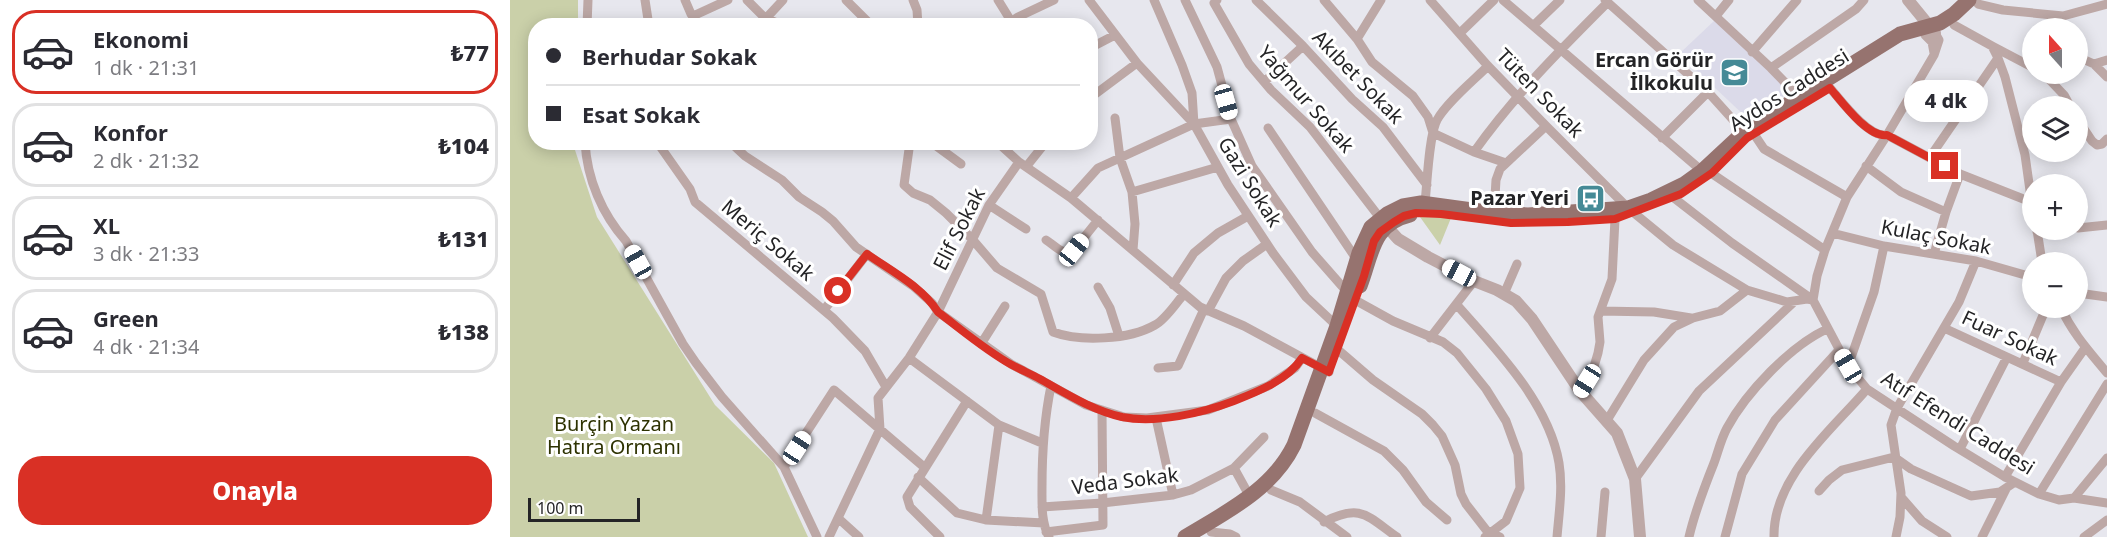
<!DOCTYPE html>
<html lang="tr">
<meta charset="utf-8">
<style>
:root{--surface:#fff;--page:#f7f7f7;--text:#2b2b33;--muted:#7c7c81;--line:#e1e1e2;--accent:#d93025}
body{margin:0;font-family:"Noto Sans",sans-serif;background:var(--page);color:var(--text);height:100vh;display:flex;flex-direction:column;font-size:22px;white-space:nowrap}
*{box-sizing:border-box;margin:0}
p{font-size:20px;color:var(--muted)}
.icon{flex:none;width:33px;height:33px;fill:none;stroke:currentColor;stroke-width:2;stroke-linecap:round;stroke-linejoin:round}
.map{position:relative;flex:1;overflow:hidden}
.drawer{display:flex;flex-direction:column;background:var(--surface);width:510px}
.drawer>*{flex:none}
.banner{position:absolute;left:18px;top:18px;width:570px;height:132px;border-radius:24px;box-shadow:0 3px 15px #0003;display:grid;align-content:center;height:132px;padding:0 18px;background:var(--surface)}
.needle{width:39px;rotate:339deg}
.buttons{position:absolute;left:1512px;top:18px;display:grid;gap:12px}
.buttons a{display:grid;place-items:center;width:66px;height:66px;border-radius:50%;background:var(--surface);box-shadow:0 3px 15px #0003;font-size:30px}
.scale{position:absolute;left:18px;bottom:15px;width:112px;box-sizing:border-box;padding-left:6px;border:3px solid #242426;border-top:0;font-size:16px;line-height:21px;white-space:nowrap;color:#242426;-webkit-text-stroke:4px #fff;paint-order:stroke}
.end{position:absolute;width:27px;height:27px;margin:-14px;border:8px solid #d93025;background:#fff;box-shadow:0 0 0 3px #fff}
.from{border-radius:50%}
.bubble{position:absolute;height:42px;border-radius:21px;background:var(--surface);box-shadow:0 3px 15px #0003;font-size:20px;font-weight:800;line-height:42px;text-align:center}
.car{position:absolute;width:18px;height:36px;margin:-18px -9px;border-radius:8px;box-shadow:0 0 4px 2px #0007;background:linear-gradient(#fff 24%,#345 0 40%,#fff 0 76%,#345 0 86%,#fff 0)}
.banner b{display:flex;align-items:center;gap:21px;height:57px;font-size:22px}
.banner b+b{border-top:2px solid var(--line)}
.banner i{width:15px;height:15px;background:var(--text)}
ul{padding:10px 0 0;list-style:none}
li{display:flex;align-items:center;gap:18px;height:84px;margin:0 12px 9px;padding:0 6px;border:3px solid var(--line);border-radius:24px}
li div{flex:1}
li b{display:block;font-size:22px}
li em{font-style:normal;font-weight:800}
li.selected{border-color:var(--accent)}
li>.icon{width:54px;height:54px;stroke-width:1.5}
.action{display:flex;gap:12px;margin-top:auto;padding:12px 18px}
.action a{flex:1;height:69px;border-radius:24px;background:var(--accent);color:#fff;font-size:24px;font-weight:800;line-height:69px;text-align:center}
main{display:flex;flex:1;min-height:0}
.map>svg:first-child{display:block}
</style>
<main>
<section class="drawer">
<ul>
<li class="selected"><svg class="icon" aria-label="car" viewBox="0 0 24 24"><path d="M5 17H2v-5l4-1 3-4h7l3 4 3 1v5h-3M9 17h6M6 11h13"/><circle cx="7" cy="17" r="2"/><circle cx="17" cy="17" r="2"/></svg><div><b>Ekonomi</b><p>1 dk · 21:31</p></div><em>₺77</em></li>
<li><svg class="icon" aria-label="car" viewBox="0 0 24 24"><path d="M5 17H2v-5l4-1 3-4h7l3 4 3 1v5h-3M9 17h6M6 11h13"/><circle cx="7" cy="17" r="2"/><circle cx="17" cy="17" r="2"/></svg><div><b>Konfor</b><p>2 dk · 21:32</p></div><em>₺104</em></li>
<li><svg class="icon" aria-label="car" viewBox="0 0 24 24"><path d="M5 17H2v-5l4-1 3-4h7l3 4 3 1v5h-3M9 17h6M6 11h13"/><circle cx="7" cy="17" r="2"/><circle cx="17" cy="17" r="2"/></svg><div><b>XL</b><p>3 dk · 21:33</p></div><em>₺131</em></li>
<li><svg class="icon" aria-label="car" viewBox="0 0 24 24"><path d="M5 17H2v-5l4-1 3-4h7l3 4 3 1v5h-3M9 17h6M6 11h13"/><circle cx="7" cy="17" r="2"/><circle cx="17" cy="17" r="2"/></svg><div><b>Green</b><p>4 dk · 21:34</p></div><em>₺138</em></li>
</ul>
<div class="action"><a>Onayla</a></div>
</section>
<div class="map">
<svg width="1597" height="537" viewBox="0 0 1597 537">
<rect width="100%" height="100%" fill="#e7e7ee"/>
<path fill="#dbdae9" d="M 1205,20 L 1278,89 L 1278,93 L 1238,119 L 1169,54 Z"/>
<path fill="#cad0a9" d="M 0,0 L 68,0 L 68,25 L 26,26 L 26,142 L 65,143 L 65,150 L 87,217 L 205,405 L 264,463 L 298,537 L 0,537 Z
M 910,217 L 941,218 L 930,245 Z"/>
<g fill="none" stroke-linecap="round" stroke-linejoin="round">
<path stroke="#bda8a6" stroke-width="9" d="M 135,0 L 139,26
M 175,0 L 181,14 L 190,26
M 237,0 L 255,18 L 274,26
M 336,0 L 362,26
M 403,0 L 407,10 L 408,26
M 488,0 L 501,21
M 579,0 L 627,63 L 684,124 L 718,185 L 763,253 L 796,297 L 827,326
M 644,0 L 672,65 L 682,93 L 684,124
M 675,0 L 707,67 L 721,119 L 742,166 L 802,252 L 838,293
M 707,0 L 704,3 L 739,64 L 761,90 L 800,127 L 870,218
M 746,0 L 793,46 L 842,99 L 873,127 L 917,185
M 814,0 L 847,39 L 862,62 L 903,96 L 918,117 L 923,133 L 964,152
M 920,0 L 978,66 L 1036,126 L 1118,208 L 1163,245 L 1237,290 L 1277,302 L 1297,299 L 1303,300
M 993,0 L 1192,171 L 1201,173 L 1315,250
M 1095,0 L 1198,92 L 1234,132
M 1188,0 L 1261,68 L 1289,97
M 1468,4 L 1493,10 L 1553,16 L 1597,4
M 183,16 L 218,0
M 1206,16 L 1219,0
M 1444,25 L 1482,46 L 1488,58 L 1495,77 L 1515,155 L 1522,205
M 77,26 L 78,0
M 249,26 L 273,0
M 495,26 L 508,17 L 544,0
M 1023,26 L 1050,0
M 950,33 L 984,0
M 1415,35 L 1422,42 L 1424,53
M 847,39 L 871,0
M 1482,46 L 1522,67
M 580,48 L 605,35
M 1242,52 L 1287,0
M 1568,57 L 1584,64 L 1597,77
M 1584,64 L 1597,60
M 1261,68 L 1346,9 L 1354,0
M 1534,74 L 1554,95 L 1560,106
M 754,82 L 793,46
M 1320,88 C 1332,102 1359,138 1377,135 L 1450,174 L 1521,202
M 580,98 L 627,63
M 605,118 L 610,158 L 622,192 L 625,224 L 623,250
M 1568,120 L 1582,141 L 1587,145 L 1592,144 L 1597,139
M 758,128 L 847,260
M 1244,134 L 1254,149 L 1337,197
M 1152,138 L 1198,92
M 75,142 C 77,179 92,214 116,241 L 173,344 L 186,363 L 212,397 L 274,467 L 307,537
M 147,142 L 180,189 L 185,202 L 323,318 L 355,351 L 376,387
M 220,142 L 235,156 L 272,180 L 289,197 L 312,212 L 323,221 L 346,247 L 403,286 L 422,303 L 428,312 L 501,364 L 576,405 L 614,417 L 637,418 L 698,410 L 758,386 L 785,368 L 792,358
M 400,142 L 394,185 L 403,193 L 420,200 L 436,213 L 462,239 L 487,268 L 531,294 L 543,332 C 570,342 619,340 645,325 C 656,319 666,303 674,294
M 421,142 L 451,164
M 487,142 L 509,162 L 561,198 L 690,307 L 734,326 L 819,372
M 1420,157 L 1488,58
M 996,163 L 964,152 C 1003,97 1050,50 1098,2
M 1356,166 L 1391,192 L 1436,212
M 516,167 L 536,142
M 622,192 L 708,167
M 561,198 L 588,168 L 684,124 L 721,119
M 1164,198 L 1222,243 L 1303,300 L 1338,366 L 1357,389 L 1444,446 L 1495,477 L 1529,494 L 1549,500 L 1564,498 L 1597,503
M 915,203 C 917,185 919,134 927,120 C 936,103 964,80 978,66
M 479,205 L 516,229
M 984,213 L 986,180 L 990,169 L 1036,126
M 1568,228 L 1597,225
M 1527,230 L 1532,262
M 1527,232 L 1555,230
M 1322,233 L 1374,246 L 1466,261 L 1522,277
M 536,240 C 546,246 553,257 564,250 L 588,220
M 1424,254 L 1436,212 L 1450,174
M 663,285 L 684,253 L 708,233 L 738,216
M 588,287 L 600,308 L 609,336
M 1568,293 L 1597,297
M 994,294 L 1007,264
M 845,300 L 883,321 L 933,342 L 947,353 L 976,389 L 996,421 L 1008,454 L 1010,488 L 996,521 L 975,537
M 1303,300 L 1307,276 L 1315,250 L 1337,197 L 1377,135 L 1424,55 L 1429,40 L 1425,33
M 947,305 C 986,349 1039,403 1049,463 C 1053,487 1049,513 1047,537
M 1551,308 C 1563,334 1579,351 1597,373
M 314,310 L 357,254
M 698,311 L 716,278 L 733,261 L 757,244
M 1091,311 L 1144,312 L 1181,318
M 1434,328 L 1551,382
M 920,338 L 964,281
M 471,344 L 495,306
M 827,349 L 863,380 L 912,414 L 923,425 L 932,436 L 945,465 L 951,494 L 956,504 L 977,531 L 990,537
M 399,358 L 489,425 L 532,443
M 1513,363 L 1536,308
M 1338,366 L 1364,292 L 1374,246
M 648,368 L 668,366 L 694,309
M 1070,391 L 1083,370 L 1088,353 L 1090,342 L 1088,317 L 1102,279 L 1105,219
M 805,413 L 874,451 L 893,470 L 916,502 L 937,520
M 646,418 L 663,495
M 1096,422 L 1134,360 L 1164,327 L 1183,318 L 1210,311 L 1237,290
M 1450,449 L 1497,357
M 274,467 L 324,390 L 414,467
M 724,468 L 740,497
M 408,477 L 447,513 L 476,520 L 534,523
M 1495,477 L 1551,382 L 1575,348
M 1125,479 L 1189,391 L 1285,301
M 761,490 L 790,502 L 837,537
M 1309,491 L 1319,480 L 1332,470 L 1384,457 L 1401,469 L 1461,496 L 1490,492 L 1505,482
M 1529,494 L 1597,384
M 1391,497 L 1412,521 L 1437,537
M 1564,498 L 1597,458
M 532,507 L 592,503 L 663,495 L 681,490 L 724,468 L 754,437
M 328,518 L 349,537
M 476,520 L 489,425
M 814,522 C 851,503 857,516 887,537
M 536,532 L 593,525 L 592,410
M 701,532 L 720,534 L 726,537
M 319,537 L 370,429 L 368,398 L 399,358 L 428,312 L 479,205 L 509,162
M 430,537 L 400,507 L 397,497 L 457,401
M 539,537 C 531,522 532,504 532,487 C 532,452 534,420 541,386
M 1091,537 L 1095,492
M 1179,537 C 1185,511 1194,488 1204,463 C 1208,452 1211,439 1217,428 C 1236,393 1280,346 1317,329
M 1215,537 L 1232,474 L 1265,420 L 1329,350
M 1264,537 C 1263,477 1321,431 1357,389
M 1386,537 L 1390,517 L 1391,493 L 1381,425 L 1387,408 L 1449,302 L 1466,261
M 1472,537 L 1496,489
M 1574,537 L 1597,520"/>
<path stroke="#bda8a6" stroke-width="12" d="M 1398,0 L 1425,33
M 871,220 L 888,239 L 918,257 L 964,281 L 987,290 L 1006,301 L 1022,319 L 1070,391 L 1107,433 L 1125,479 L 1130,537"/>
<path stroke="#96736f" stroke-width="15" d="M 850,286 C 862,255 862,224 900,215
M 675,537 C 716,512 762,490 784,445 L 827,326 L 849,253 L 861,227 L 877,214 L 893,206 L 911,203 L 984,213 L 1018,215 L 1118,208 L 1141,200 L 1174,184 L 1192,171 L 1234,132 L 1289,97 L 1390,34 L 1430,23 L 1444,14 L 1459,0"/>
</g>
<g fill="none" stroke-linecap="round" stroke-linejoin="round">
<path stroke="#d93025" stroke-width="8" d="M 328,291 L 357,254 C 381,271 411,286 428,312 C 452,330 475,350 502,365 C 511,370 521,374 530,379 C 557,394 582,410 612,417 C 646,424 692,413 724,401 C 747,392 778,380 792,358 L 819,372 L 854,276 L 864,241 L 870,232 L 884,222 L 894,216 L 906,213 L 931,214 L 1001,223 L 1058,222 L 1105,219 L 1171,194 L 1202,173 L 1237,138 L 1320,88 C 1332,102 1358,138 1377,135 L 1435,166"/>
</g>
<defs>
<symbol id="school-square" viewBox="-11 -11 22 22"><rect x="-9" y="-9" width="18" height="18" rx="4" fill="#458a96" stroke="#fff"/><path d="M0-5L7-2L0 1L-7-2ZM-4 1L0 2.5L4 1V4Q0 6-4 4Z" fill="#fff"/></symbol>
<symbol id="bus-square" viewBox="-11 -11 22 22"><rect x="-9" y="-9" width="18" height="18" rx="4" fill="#458a96" stroke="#fff"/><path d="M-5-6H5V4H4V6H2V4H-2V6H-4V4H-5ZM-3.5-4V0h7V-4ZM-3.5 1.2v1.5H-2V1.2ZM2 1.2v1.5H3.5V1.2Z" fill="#fff"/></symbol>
</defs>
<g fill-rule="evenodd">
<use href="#school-square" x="1208" y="56" width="33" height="33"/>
<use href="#bus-square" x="1064" y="182" width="33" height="33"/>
</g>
<g text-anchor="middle" stroke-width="6" stroke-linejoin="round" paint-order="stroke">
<g font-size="20" font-weight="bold" fill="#242426" stroke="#fff" text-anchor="end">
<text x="1203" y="67">Ercan Görür<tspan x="1203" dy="23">İlkokulu</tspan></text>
<text x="1059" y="205">Pazar Yeri</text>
</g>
<g font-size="20" fill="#242426" stroke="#fff">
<text transform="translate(848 77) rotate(46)" y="7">Akıbet Sokak</text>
<text transform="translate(1279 90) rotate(-32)" y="7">Aydos Caddesi</text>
<text transform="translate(1030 93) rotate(46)" y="7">Tüten Sokak</text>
<text transform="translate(796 99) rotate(49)" y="7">Yağmur Sokak</text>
<text transform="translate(740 182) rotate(58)" y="7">Gazi Sokak</text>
<text transform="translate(449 229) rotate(-63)" y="7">Elif Sokak</text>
<text transform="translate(1426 237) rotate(11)" y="7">Kulaç Sokak</text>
<text transform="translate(258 240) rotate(40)" y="7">Meriç Sokak</text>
<text transform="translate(1500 338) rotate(25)" y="7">Fuar Sokak</text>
<text transform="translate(1448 423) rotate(32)" y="7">Atıf Efendi Caddesi</text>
<text transform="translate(615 481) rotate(-7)" y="7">Veda Sokak</text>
</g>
<g font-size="20" fill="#2d3201" stroke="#fff">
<text x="104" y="431">Burçin Yazan<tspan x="104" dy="23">Hatıra Ormanı</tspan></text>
</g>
</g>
</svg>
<div class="buttons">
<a><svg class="needle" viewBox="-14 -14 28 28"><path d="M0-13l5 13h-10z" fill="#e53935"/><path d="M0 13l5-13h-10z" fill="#7c7c81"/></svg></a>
<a><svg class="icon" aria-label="layers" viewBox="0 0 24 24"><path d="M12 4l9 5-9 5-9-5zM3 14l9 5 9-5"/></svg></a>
<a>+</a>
<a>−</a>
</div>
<div class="scale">100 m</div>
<i class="end from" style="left:328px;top:291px"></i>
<i class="end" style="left:1435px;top:166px"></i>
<div class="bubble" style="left:1394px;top:80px;width:84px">4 dk</div>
<i class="car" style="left:716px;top:102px;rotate:164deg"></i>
<i class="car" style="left:564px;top:250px;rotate:39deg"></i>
<i class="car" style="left:128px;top:262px;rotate:331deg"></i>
<i class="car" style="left:949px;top:273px;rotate:298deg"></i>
<i class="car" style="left:1338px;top:366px;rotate:330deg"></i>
<i class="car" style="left:1077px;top:381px;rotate:212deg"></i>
<i class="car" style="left:287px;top:448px;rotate:33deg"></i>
<div class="banner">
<b><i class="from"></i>Berhudar Sokak</b>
<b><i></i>Esat Sokak</b>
</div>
</div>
</main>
